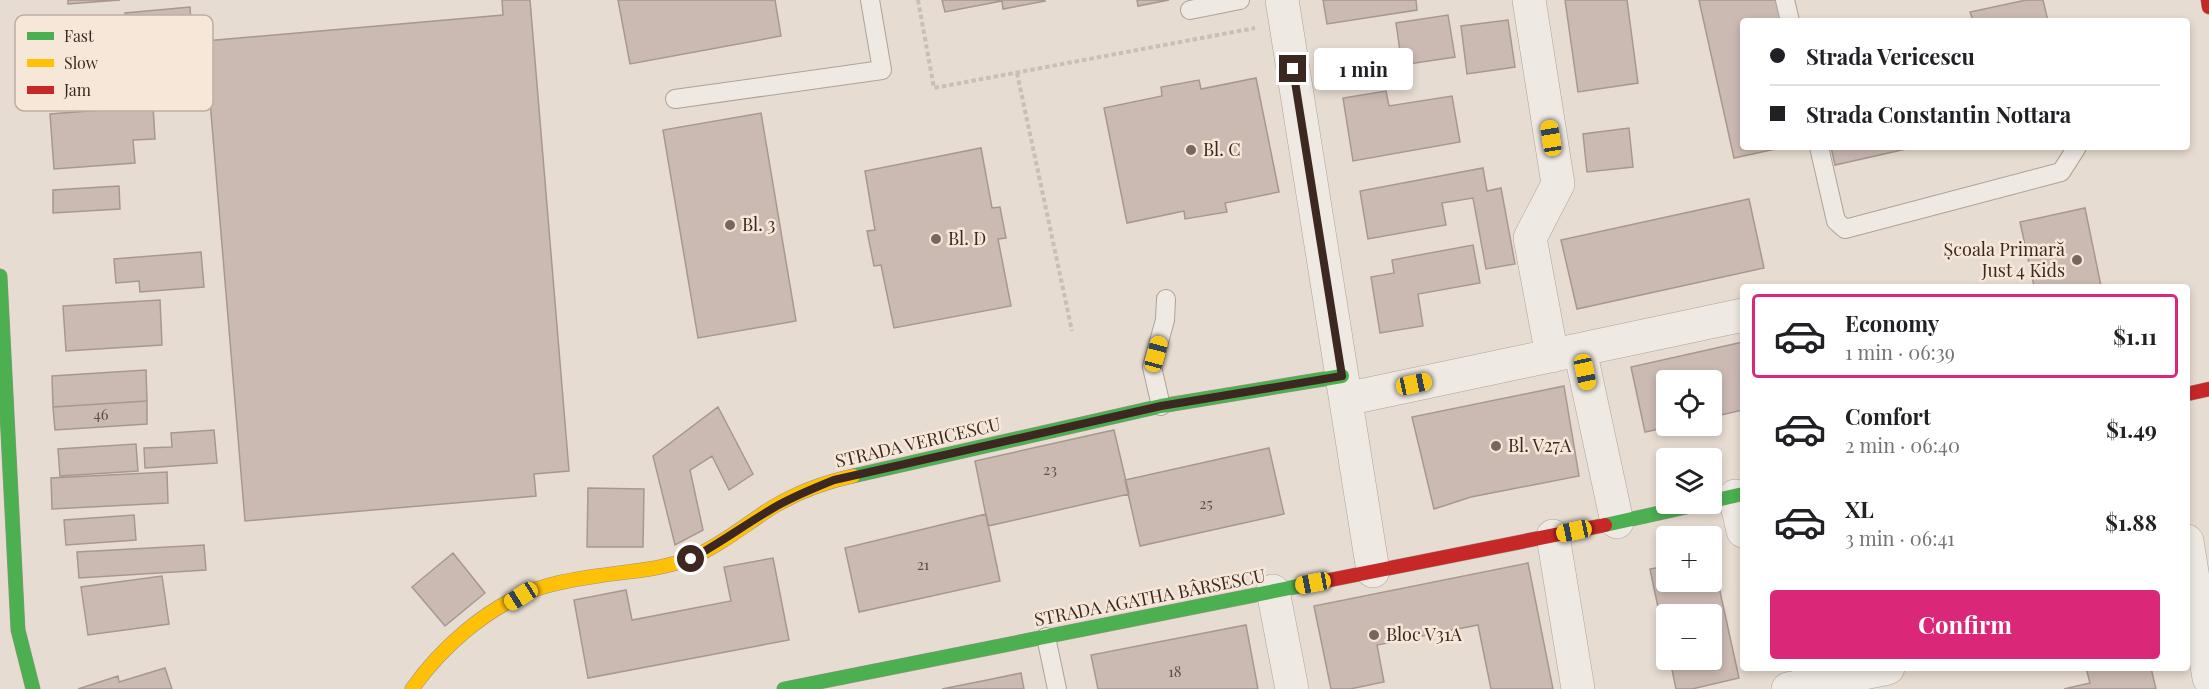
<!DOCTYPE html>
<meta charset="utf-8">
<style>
:root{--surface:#fff;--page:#f2f2f2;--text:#202124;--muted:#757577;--line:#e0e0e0;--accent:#db2777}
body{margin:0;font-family:"Playfair Display",serif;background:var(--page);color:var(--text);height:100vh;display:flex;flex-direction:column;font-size:22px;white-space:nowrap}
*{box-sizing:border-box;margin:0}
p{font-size:20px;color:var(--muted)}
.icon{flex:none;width:33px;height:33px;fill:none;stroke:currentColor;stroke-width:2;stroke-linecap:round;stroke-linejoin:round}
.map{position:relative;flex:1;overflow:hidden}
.side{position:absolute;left:1740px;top:284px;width:450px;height:387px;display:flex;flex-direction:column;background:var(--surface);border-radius:6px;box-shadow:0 3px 9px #0003}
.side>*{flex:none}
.hud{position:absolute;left:1740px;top:18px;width:450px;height:132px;border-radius:6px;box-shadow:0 3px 9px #0003;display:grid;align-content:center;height:132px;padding:0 30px;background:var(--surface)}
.controls{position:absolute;left:1656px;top:370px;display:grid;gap:12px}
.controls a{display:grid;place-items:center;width:66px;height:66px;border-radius:6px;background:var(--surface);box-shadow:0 3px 9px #0003;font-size:30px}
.end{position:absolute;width:27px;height:27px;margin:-14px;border:8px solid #3c2821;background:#fff;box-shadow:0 0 0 3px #fff}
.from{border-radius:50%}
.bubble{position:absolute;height:42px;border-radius:6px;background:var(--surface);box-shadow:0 3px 9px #0003;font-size:20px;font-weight:700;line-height:42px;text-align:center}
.car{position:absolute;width:18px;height:36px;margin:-18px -9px;border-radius:8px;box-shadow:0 0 4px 2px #0007;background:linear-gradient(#f5c518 24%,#345 0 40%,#f5c518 0 76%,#345 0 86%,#f5c518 0)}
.hud b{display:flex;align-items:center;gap:21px;height:57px;font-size:22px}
.hud b+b{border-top:2px solid var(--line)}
.hud i{width:15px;height:15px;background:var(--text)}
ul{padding:10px 0 0;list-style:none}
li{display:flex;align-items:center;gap:18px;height:84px;margin:0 12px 9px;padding:0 18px;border:3px solid transparent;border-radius:6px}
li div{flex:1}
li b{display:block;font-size:22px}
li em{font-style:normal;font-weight:700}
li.selected{border-color:var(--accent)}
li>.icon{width:54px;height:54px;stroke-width:1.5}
.action{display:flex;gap:12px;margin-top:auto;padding:12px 30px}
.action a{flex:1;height:69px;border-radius:6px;background:var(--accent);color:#fff;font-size:24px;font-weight:700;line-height:69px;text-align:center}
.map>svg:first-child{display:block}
</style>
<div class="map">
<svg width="2209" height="689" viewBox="0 0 2209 689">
<rect width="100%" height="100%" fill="#e7dcd1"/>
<path fill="#cbbab2" stroke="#a89790" stroke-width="1.5" d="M 68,0 L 120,0 L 68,4 Z
M 502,0 L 530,0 L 569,471 L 534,474 L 536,496 L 245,521 L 205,41 L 503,15 Z
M 618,0 L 775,0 L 781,36 L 630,64 Z
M 942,0 L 1044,0 L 1045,1 L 1003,9 L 1002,1 L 945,12 Z
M 1137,0 L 1169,0 L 1138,6 Z
M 1323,0 L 1416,0 L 1417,10 L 1327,24 Z
M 1565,0 L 1627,0 L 1638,83 L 1578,92 Z
M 1699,0 L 1779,0 L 1783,21 L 1743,21 L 1743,147 L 1785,147 L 1734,158 Z
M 2026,0 L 2043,0 L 2048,21 L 1973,21 L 1970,12 Z
M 190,7 L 193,54 L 129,59 L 125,13 Z
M 1448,15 L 1455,57 L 1402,65 L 1396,23 Z
M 1508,20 L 1515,67 L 1467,74 L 1461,26 Z
M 1256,78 L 1279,192 L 1225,203 L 1227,212 L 1185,219 L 1184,211 L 1127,223 L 1104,108 L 1162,96 L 1161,87 L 1199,80 L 1201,89 Z
M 1386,91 L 1389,106 L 1452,96 L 1460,142 L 1353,161 L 1343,98 Z
M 153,106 L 155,139 L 133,140 L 135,163 L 54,169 L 50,114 Z
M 761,113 L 796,321 L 698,338 L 663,130 Z
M 1629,128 L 1633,167 L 1587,172 L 1583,134 Z
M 1831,147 L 1915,147 L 1835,165 Z
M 981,148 L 992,208 L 1000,207 L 1006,238 L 998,239 L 1011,306 L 894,328 L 881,265 L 874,266 L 867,231 L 875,230 L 865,171 Z
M 1483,168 L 1487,191 L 1501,188 L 1515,264 L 1486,269 L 1473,198 L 1442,203 L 1446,225 L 1368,239 L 1360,191 Z
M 119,186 L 120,209 L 53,213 L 53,190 Z
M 1749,199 L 1764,268 L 1577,309 L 1561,240 Z
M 2085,208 L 2101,286 L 2034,286 L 2020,222 Z
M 1473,245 L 1480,283 L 1418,294 L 1423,326 L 1380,333 L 1371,277 L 1394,273 L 1392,260 Z
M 201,252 L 204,287 L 140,292 L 139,281 L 116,283 L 114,259 Z
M 160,300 L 162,345 L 66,351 L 63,306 Z
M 1743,342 L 1743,410 L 1712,417 L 1712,381 L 1666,381 L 1666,426 L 1673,426 L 1645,432 L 1631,367 Z
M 146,370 L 147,401 L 53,407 L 52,376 Z
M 1564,386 L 1579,476 L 1471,497 L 1434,509 L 1412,417 Z
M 147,401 L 147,424 L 55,430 L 53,407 Z
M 718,407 L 753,474 L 729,490 L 712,456 L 690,470 L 703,530 L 675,545 L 653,456 Z
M 214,430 L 217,463 L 145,468 L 144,448 L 172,447 L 171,433 Z
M 1114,430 L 1129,494 L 988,526 L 975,461 Z
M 136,444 L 138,471 L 60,476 L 58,449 Z
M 1269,448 L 1284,514 L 1140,546 L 1125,480 Z
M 167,472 L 168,503 L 52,509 L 51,478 Z
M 588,488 L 644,489 L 643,547 L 587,547 Z
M 986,514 L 1000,581 L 859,612 L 845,548 Z
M 134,515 L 136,540 L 66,545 L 64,520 Z
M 204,545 L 206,570 L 79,578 L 77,552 Z
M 453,553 L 485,593 L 445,626 L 412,587 Z
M 1712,555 L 1739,678 L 1692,689 L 1676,689 L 1670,660 L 1712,660 L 1712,615 L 1666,615 L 1666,645 L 1650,569 L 1666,566 L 1666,582 L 1712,582 Z
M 773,558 L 789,640 L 588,678 L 574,600 L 626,590 L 632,620 L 731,601 L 724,567 Z
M 1528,563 L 1553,689 L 1491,689 L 1478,625 L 1377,645 L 1384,682 L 1350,689 L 1331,689 L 1314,606 Z
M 162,576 L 169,624 L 88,635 L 81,587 Z
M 1246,625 L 1258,689 L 1098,689 L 1091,655 Z
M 165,668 L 172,689 L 78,689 L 118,676 L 119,682 Z
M 2086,668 L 2151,668 L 2156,689 L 2064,689 L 2090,683 Z
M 1021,673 L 1024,689 L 942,689 L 992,679 Z"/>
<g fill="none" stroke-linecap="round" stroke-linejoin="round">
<defs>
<path id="lane" d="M 1785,0 L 1790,21
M 1190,10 L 1240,0
M 675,99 L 882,70 L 870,0
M 1819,147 L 1836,221 L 1845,229 L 2061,172 L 2077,147
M 1161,406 L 1152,367 L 1165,320 L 1166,299
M 1046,637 L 1057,689"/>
<path id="street" d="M 1282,0 L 1373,571
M 1529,0 L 1558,184 L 1530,238 L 1552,356
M 1580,350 L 1617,522
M 1346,399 L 1743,315
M 1735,496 L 1743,531
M 1553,536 L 1578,689
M 2187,541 L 2209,678
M 1273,591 L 1292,689
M 1788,689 L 1888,668"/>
<path id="fast" d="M 0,276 L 18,630 L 33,689
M 853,476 L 1161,406 L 1342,376
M 1712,501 L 1743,494
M 1605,525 L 1700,504
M 784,689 L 1325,581"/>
<path id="slow" d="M 412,689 C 441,648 484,610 531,591 C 552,583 575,579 597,576 C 629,571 661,570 691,558 C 721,545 746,524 773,507 C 798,492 825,482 853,476"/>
<path id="jam" d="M 2208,0 L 2209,7
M 2187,394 L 2209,389
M 1325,581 L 1605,525"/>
</defs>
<use href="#lane" stroke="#ada299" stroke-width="20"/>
<use href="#street" stroke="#ada299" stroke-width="34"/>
<use href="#fast" stroke="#9c918a" stroke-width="15"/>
<use href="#slow" stroke="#9c918a" stroke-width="15"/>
<use href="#jam" stroke="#9c918a" stroke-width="15"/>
<path stroke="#c8bfb9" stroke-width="4" stroke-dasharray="4.5 3" stroke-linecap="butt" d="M 918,0 L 934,88 L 1255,28
M 1017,73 L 1072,331"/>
<use href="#lane" stroke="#efe9e3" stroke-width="18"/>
<use href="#street" stroke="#efe9e3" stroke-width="33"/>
<use href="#fast" stroke="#4caf50" stroke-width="14"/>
<use href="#slow" stroke="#ffc107" stroke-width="14"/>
<use href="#jam" stroke="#c62828" stroke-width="14"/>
</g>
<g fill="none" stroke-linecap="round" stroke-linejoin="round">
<path stroke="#3c2821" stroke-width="8" d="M 691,559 C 720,543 746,524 775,507 C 794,496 814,488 834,480 L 1161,406 L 1342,376 L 1293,69"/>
</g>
<g fill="#78675f" stroke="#f6e7d9" stroke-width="2">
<circle cx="1191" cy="150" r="6"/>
<circle cx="730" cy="225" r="6"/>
<circle cx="936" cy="239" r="6"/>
<circle cx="2077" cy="260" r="6"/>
<circle cx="1496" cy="446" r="6"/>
<circle cx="1374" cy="635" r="6"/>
</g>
<g text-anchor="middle" stroke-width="5" stroke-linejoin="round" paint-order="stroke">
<g font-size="15" fill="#604c45">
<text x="101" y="420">46</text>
<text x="1050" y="475">23</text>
<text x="1206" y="509">25</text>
<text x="923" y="570">21</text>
<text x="1175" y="677">18</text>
</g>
<g font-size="18" fill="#3c2821" stroke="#f6e7d9" text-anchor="start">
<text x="1203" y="156">Bl. C</text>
<text x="742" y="231">Bl. 3</text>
<text x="948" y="245">Bl. D</text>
<text x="2065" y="256" text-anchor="end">Școala Primară<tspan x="2065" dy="21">Just 4 Kids</tspan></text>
<text x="1508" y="452">Bl. V27A</text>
<text x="1386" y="641">Bloc V31A</text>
</g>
<g font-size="18" fill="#3c2821" stroke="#f6e7d9">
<text transform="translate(918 443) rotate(-13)" y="6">STRADA VERICESCU</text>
<text transform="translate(1150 598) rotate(-11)" y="6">STRADA AGATHA BÂRSESCU</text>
</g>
</g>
<rect x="15" y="15" width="198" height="96" rx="9" fill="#f6e7d9" stroke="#beaea2" stroke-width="1.5"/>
<rect x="27" y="32" width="27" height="8" fill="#4caf50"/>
<rect x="27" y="59" width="27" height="8" fill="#ffc107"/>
<rect x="27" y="86" width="27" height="8" fill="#c62828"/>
<g font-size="16" fill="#3c2821">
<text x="64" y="42">Fast</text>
<text x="64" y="69">Slow</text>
<text x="64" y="96">Jam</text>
</g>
</svg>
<div class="controls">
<a><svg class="icon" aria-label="locate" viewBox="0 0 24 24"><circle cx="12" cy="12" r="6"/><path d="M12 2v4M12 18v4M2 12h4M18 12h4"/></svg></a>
<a><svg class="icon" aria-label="layers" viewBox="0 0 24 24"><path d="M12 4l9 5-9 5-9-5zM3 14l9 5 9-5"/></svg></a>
<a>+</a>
<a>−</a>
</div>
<i class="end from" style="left:691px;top:559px"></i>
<i class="end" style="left:1293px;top:69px"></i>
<div class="bubble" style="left:1314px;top:48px;width:99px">1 min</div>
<i class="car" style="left:1551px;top:138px;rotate:351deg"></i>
<i class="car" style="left:1156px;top:354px;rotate:15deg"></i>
<i class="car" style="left:1585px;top:372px;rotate:168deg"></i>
<i class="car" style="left:1414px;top:384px;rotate:78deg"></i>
<i class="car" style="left:1574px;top:531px;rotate:258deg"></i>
<i class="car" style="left:1313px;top:583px;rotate:259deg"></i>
<i class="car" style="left:521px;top:596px;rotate:238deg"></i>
<div class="hud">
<b><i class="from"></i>Strada Vericescu</b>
<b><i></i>Strada Constantin Nottara</b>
</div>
<section class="side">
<ul>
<li class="selected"><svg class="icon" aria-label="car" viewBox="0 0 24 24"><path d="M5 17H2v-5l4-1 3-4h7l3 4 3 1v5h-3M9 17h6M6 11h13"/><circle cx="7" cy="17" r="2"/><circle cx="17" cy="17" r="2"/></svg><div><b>Economy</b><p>1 min · 06:39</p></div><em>$1.11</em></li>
<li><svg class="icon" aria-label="car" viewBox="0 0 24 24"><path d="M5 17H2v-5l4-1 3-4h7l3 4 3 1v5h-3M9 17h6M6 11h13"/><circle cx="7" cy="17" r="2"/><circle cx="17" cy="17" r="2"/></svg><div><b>Comfort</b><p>2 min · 06:40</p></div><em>$1.49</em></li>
<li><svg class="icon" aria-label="car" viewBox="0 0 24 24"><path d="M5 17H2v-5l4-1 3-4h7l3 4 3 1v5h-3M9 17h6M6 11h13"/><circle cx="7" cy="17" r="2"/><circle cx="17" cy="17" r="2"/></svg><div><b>XL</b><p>3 min · 06:41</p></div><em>$1.88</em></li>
</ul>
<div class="action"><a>Confirm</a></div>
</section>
</div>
